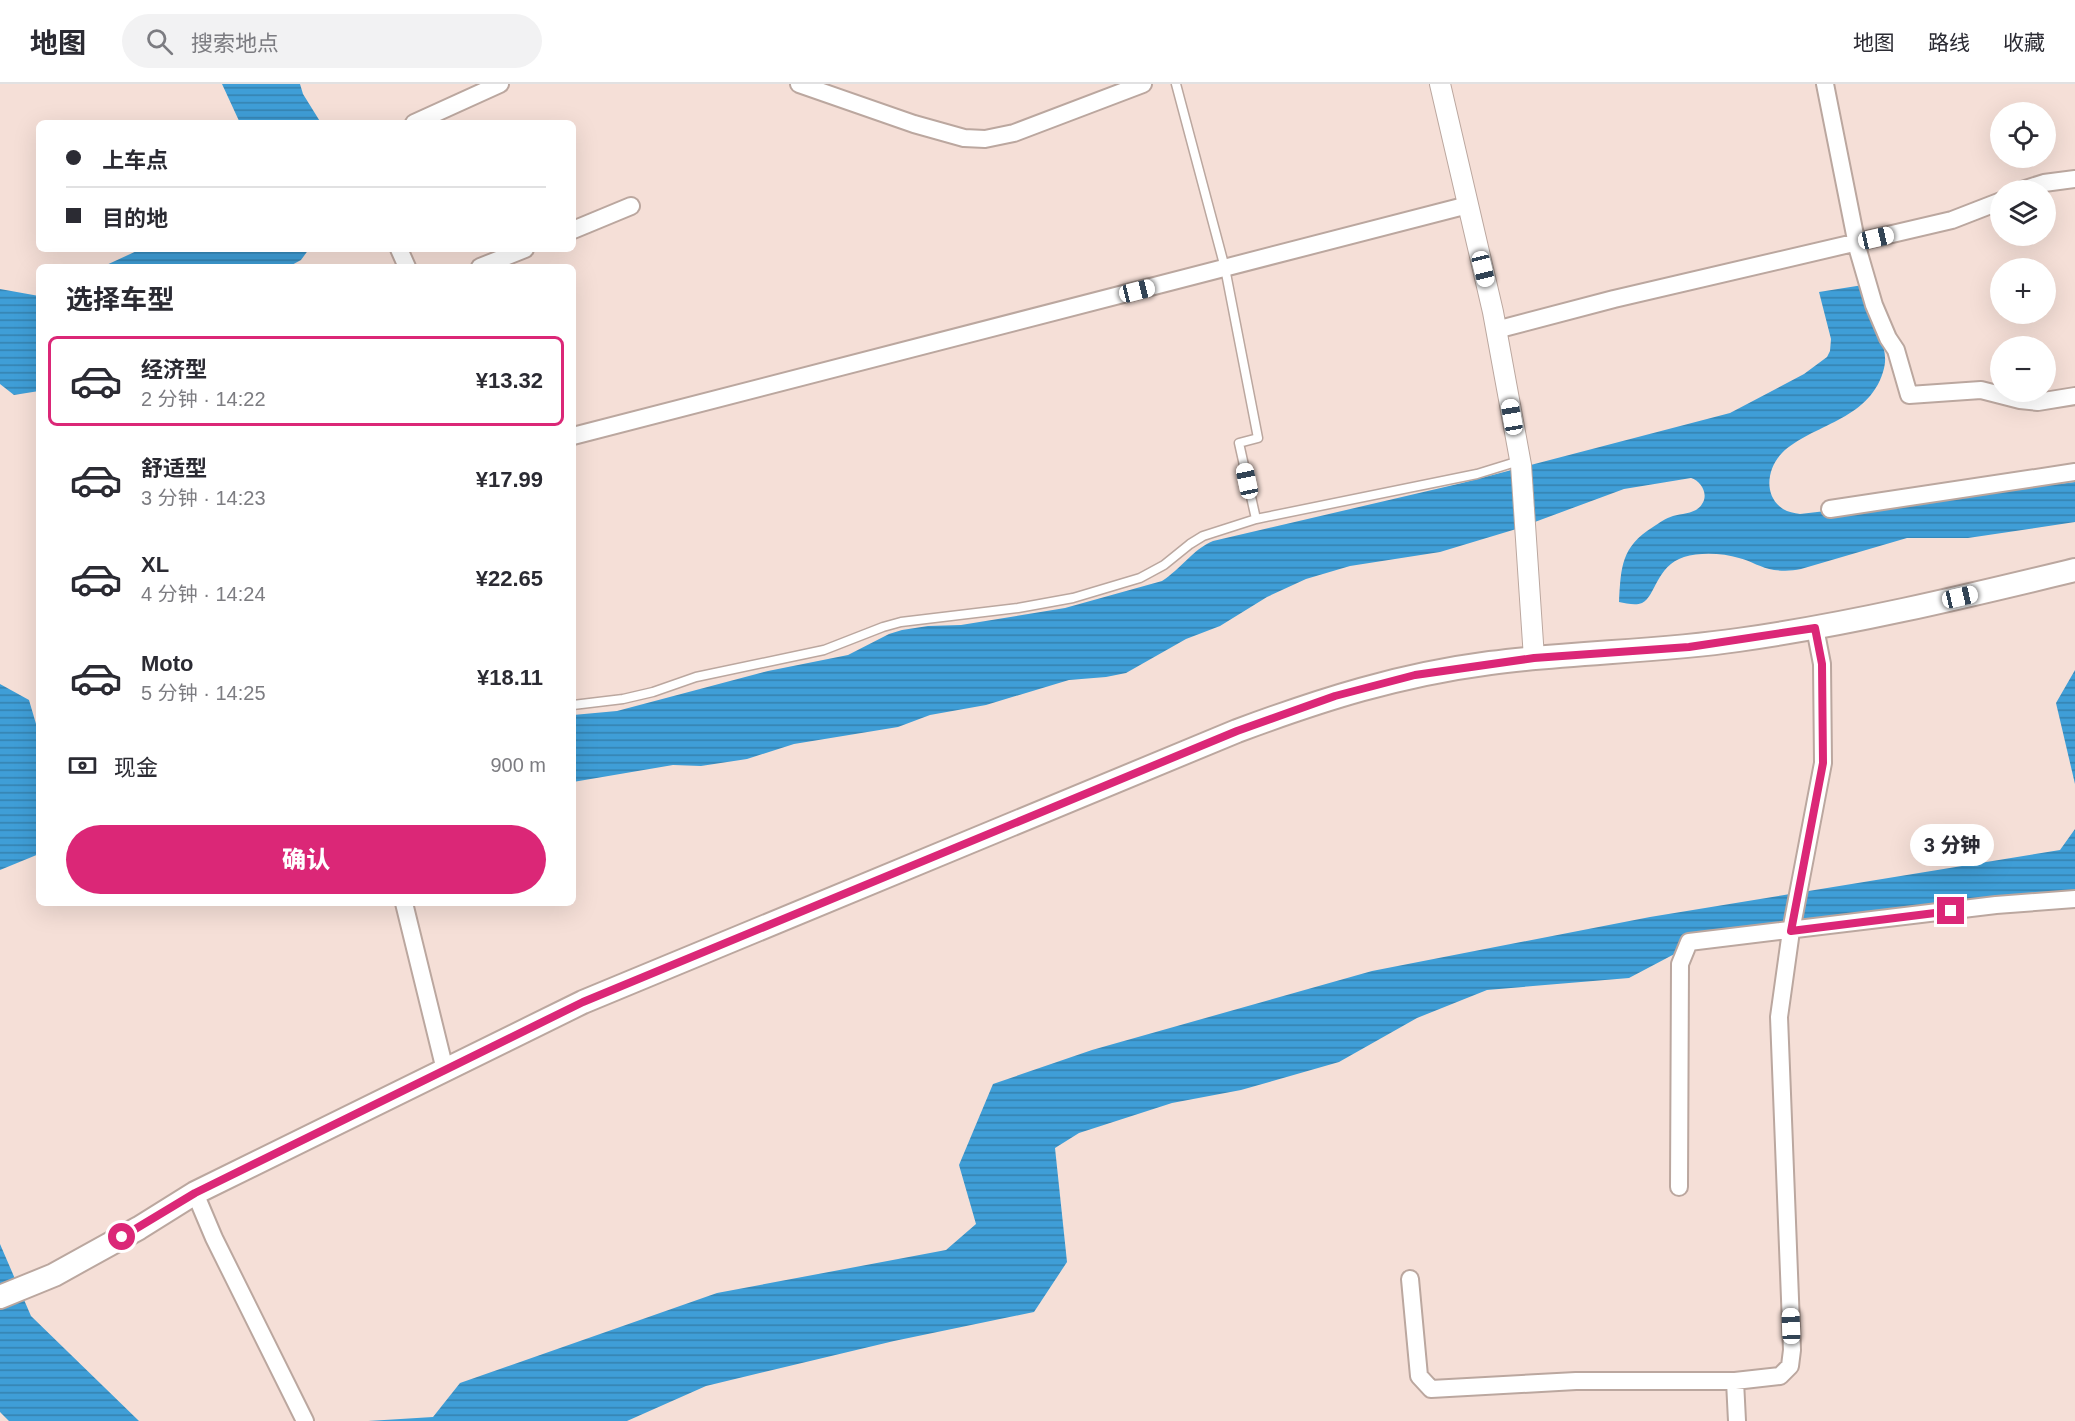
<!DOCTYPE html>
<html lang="zh">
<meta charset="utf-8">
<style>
:root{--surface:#fff;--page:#f2f2f3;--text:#2b2b33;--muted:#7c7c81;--line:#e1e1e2;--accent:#db2777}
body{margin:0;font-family:Helvetica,"Noto Sans SC",sans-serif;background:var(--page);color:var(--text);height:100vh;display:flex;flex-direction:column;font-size:22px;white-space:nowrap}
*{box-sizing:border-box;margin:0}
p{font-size:20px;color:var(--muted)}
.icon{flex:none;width:33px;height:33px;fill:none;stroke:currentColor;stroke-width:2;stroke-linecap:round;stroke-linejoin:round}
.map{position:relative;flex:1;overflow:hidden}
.panel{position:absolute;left:36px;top:180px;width:540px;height:642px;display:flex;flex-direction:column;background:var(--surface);border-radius:9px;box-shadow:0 6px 24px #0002}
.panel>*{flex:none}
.banner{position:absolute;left:36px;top:36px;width:540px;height:132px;border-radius:9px;box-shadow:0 6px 24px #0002;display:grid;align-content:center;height:132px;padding:0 30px;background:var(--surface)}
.controls{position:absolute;left:1990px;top:18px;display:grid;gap:12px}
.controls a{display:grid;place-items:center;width:66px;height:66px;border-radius:50%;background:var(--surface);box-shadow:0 6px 24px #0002;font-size:30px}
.end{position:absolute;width:27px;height:27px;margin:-14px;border:8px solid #db2777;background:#fff;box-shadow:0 0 0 3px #fff}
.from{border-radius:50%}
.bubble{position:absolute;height:42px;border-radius:21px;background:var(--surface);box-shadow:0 6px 24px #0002;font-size:20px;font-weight:800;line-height:42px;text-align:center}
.car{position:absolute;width:18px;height:36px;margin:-18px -9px;border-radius:8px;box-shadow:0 0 4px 2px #0007;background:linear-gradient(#fff 24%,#345 0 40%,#fff 0 76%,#345 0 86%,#fff 0)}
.banner b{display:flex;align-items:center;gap:21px;height:57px;font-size:22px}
.banner b+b{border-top:2px solid var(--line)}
.banner i{width:15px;height:15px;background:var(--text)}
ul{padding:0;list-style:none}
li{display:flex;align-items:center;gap:18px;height:90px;margin:0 12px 9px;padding:0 18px;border:3px solid transparent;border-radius:9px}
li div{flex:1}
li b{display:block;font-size:22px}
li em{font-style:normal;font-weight:800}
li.active{border-color:var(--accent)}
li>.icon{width:54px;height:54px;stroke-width:1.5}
h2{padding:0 30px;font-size:27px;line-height:72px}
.pay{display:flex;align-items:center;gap:15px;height:66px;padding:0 30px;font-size:22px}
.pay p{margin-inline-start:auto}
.action{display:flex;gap:12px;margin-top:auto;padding:12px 30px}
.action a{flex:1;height:69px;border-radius:36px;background:var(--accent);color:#fff;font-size:24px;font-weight:800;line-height:69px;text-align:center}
header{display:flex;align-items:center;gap:36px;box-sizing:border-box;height:84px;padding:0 30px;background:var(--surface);border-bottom:2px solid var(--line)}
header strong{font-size:28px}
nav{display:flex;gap:33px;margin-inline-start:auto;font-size:21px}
.search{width:420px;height:54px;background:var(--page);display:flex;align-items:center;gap:15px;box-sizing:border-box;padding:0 21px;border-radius:33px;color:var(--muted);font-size:22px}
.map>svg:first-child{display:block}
</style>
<header>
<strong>地图</strong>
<div class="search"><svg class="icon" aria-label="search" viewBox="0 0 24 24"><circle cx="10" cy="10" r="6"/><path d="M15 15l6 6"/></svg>搜索地点</div>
<nav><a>地图</a><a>路线</a><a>收藏</a></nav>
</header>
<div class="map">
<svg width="2075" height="1337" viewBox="0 0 2075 1337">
<defs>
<pattern id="water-rules" width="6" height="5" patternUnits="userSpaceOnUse" patternTransform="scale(1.5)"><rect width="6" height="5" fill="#3f9ed7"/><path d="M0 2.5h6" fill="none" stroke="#3581ae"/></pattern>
</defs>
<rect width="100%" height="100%" fill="#f5dfd7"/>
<path fill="url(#water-rules)" d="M 222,0 L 300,0 L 303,10 L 321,39 L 240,39 Z
M 141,165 L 309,165 L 301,176 L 288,183 L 102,183 Z
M 1863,201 C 1866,211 1868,222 1872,232 C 1878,251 1890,267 1883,288 C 1868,337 1812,340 1782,369 C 1767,384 1763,412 1783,425 C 1788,428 1794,429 1800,430 L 2075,398 L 2075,438 L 1968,454 L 1907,454 L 1801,485 C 1792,487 1783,487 1774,486 C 1761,484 1751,477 1739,474 C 1723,469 1700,468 1684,473 C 1656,482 1656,512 1642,519 C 1635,522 1626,519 1619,518 C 1621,483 1621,463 1653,443 C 1659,439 1666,434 1673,432 C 1683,429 1696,430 1702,420 C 1709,410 1701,397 1691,394 L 1624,405 L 1513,446 L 1440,468 L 1350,482 L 1306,495 L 1267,513 L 1220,542 L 1186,555 L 1126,589 L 1106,593 L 1069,596 L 986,621 L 930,631 L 898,643 L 794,660 L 747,675 L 701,682 L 673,681 L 573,698 L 573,631 L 617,627 L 768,587 L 848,571 L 889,550 L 902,546 L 928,542 L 961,541 L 1065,524 L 1162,497 C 1181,485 1192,466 1213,457 L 1462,399 L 1730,329 L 1804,290 L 1827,273 L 1830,267 L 1831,255 L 1819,208 Z
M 0,205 L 39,212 L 39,307 L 14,311 L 0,300 Z
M 2075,586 L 2075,700 L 2056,619 Z
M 0,600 L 29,616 L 39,650 L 39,770 L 0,786 Z
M 2075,745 L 2075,812 L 1701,856 L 1629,894 L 1487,906 L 1417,934 L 1339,978 L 1241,1006 L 1172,1019 L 1079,1049 L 1055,1064 L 1067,1178 L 1034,1228 L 894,1257 L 706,1302 L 627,1337 L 368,1337 L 433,1333 L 460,1299 L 717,1209 L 946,1166 L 976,1140 L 959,1081 L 993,1000 L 1092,966 L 1372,887 L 1650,833 L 2060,766 Z
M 0,1160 L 31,1232 L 139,1337 L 9,1337 L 0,1328 Z"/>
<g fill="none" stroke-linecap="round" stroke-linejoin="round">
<defs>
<path id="service" d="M 1176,0 L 1225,184 L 1258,354 L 1239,359 L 1256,435
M 573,621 L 623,615 L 653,608 L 696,593 L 824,566 L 883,543 L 901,538 L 1018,524 L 1073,514 L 1140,494 L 1164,481 L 1190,460 L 1203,452 L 1256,435 L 1477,390 L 1519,377"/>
<path id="minor" d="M 799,0 L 914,40 L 964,54 L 985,55 L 1014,49 L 1143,0
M 1825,0 L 1858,166 L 1874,221 L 1888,254 L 1896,266 L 1909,311 L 1981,306 L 2020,316 L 2038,318 L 2075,312
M 414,39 L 500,0
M 2022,106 L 2044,99 L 2075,95
M 573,146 L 631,122
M 399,165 L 407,183
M 480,183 L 525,165
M 1496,246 L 1614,215 L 1952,136 L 2001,117
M 573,352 L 1468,121
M 1830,425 L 2075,388
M 404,819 L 445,986
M 1679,1103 L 1680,880 L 1689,858 L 1996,821 L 2075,815
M 195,1109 L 214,1154 L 305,1337
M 1410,1195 L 1419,1292 L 1431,1305 L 1576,1297 L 1735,1297 L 1780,1292 L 1790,1282 L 1792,1266 L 1779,933 L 1791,847 L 1823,679 L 1822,580 L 1815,544
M 1735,1297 L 1737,1337"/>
<path id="tertiary" d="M 1440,0 L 1493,228 L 1521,381 L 1534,574"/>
<path id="secondary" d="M 0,1213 L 54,1191 L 139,1144 L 195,1109 L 583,918 L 1237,647 C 1323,615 1399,591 1490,579 C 1573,568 1656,568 1738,556 C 1852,540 1963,513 2075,486"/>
</defs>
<use href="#service" stroke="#bba79f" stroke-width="11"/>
<use href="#minor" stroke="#bba79f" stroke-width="20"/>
<use href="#tertiary" stroke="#bba79f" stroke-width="22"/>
<use href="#secondary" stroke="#bba79f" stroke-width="26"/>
<use href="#service" stroke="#fff" stroke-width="8"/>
<use href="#minor" stroke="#fff" stroke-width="16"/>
<use href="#tertiary" stroke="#fff" stroke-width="20"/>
<use href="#secondary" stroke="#fff" stroke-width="22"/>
</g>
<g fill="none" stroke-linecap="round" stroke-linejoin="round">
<path stroke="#db2777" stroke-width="8" d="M 122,1153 L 195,1109 L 583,918 L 1237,647 L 1335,612 L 1415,591 L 1534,574 L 1689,563 L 1815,544 L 1822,580 L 1823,679 L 1791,847 L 1951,827"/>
</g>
</svg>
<div class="controls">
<a><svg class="icon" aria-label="locate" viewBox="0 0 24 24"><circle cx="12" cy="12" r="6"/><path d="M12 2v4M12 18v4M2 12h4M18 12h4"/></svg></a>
<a><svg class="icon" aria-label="layers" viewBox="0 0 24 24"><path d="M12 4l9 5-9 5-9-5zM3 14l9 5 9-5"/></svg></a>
<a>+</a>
<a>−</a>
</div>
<i class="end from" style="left:122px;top:1153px"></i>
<i class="end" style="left:1951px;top:827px"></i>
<div class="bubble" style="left:1910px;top:740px;width:84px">3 分钟</div>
<i class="car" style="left:1876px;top:154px;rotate:77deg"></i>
<i class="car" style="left:1483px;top:185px;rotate:166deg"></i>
<i class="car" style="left:1137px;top:207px;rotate:76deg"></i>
<i class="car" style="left:1512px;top:333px;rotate:350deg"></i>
<i class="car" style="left:1247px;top:397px;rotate:348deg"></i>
<i class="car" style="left:1960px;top:513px;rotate:77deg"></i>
<i class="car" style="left:1791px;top:1242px;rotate:358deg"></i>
<div class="banner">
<b><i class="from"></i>上车点</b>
<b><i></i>目的地</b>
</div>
<section class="panel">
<h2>选择车型</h2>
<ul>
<li class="active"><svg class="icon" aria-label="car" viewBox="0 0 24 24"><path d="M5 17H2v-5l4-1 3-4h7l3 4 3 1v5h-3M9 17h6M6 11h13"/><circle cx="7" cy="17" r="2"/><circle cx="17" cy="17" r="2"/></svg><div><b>经济型</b><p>2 分钟 · 14:22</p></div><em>¥13.32</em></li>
<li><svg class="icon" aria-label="car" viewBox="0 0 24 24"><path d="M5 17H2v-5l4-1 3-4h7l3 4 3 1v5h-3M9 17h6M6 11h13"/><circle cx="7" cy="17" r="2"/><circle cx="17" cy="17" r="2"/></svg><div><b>舒适型</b><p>3 分钟 · 14:23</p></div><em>¥17.99</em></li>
<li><svg class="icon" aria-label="car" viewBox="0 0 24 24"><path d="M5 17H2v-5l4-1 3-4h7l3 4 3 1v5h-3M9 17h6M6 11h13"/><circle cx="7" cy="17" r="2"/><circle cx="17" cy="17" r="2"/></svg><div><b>XL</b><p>4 分钟 · 14:24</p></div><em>¥22.65</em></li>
<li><svg class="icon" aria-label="car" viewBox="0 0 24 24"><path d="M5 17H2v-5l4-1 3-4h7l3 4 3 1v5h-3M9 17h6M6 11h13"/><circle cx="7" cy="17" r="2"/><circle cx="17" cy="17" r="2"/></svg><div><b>Moto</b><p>5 分钟 · 14:25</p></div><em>¥18.11</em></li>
</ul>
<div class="pay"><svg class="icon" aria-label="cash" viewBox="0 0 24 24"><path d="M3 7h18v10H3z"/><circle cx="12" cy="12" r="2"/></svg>现金<p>900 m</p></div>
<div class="action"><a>确认</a></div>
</section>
</div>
